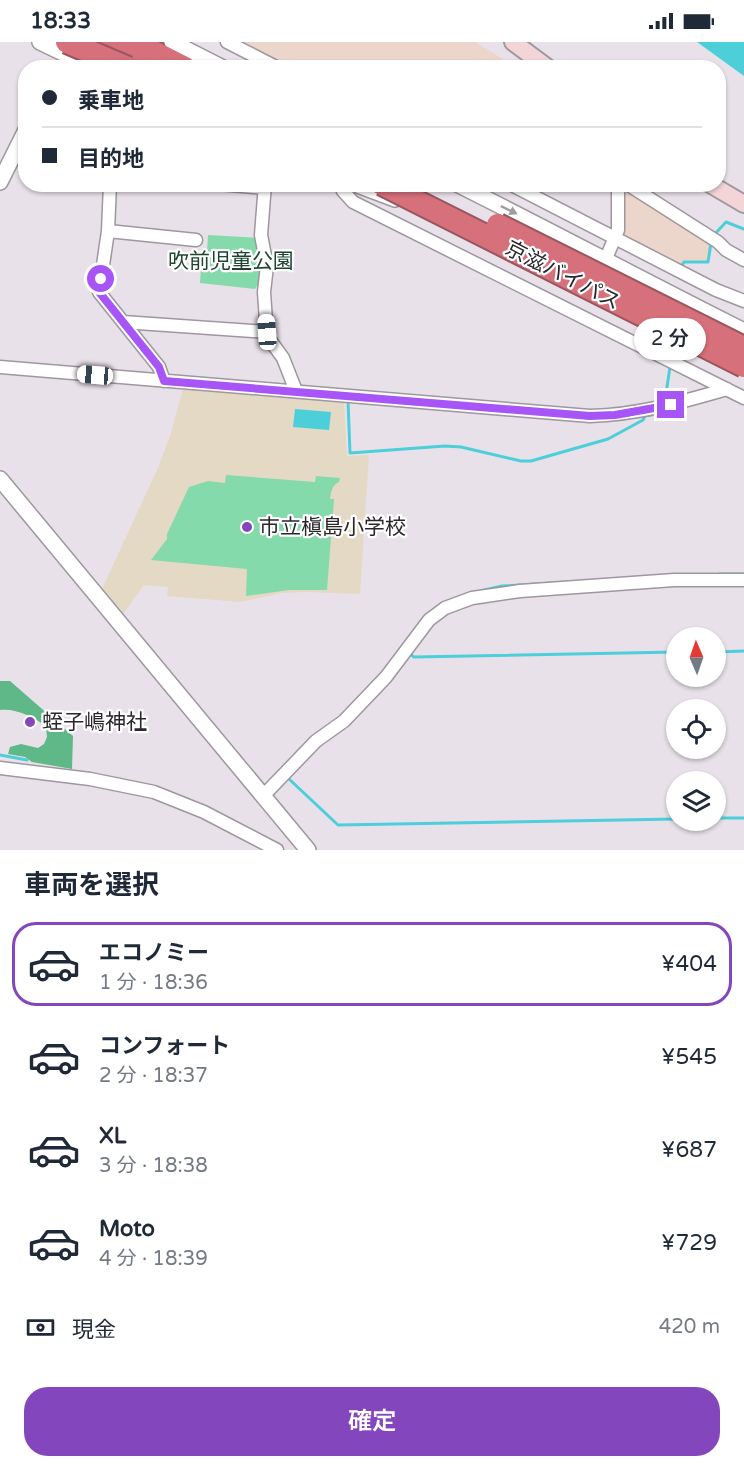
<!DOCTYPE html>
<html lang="ja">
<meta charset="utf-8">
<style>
:root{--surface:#fff;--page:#f2f2f3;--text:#1f2937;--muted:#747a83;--line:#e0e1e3;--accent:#8346bc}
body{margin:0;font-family:"Varela Round","Noto Sans JP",sans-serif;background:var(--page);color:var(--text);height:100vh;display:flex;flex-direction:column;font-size:22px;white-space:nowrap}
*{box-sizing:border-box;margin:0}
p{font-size:20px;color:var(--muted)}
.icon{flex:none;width:33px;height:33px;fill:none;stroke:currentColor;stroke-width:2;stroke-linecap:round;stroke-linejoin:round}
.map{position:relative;height:808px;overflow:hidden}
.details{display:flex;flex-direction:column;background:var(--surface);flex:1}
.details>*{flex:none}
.guide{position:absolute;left:18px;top:18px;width:708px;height:132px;border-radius:24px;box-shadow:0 2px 4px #0004;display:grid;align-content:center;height:132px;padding:0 24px;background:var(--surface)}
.needle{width:39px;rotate:358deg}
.fabs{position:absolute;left:666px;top:585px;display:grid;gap:12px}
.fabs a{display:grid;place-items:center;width:60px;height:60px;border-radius:50%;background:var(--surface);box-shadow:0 2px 4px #0004;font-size:30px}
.end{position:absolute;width:27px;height:27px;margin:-14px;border:8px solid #a855f7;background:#fff;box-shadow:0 0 0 3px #fff}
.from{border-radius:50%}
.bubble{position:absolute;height:42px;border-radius:21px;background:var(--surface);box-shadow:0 2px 4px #0004;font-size:20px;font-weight:600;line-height:42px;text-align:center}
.car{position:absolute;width:18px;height:36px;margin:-18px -9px;border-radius:8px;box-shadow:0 0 4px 2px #0007;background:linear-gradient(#fff 24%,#345 0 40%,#fff 0 76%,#345 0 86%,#fff 0)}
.guide b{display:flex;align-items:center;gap:21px;height:57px;font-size:22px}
.guide b+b{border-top:2px solid var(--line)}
.guide i{width:15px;height:15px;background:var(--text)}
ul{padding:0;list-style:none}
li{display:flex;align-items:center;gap:18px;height:84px;margin:0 12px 9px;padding:0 12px;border:3px solid transparent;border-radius:24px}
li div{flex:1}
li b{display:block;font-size:22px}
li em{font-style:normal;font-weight:600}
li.on{border-color:var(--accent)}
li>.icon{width:54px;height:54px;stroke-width:1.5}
h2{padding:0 24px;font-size:27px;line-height:72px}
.pay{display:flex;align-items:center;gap:15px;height:66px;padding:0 24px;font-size:22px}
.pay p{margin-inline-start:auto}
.button{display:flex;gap:12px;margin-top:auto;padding:12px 24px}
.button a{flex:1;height:69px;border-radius:24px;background:var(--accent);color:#fff;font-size:24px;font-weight:600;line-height:69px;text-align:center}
.status{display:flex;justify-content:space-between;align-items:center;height:42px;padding:0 30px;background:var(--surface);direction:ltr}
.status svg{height:16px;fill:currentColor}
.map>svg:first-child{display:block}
</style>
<div class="status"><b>18:33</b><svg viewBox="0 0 49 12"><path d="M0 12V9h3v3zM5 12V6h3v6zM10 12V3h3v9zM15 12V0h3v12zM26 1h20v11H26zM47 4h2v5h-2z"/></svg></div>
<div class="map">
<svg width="744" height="808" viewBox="0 0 744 808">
<rect width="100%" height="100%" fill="#e9e1e9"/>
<path fill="#ecd5ca" d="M 239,0 L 475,0 L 516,25 L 290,25 Z
M 623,146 L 711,201 L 708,220 L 684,220 L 681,224 L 640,205 L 640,201 L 622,192 Z"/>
<path fill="#e4d9c4" d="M 183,347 L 344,359 L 347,414 L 369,413 L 360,552 L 306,550 L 282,551 L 240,560 L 167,554 L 168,545 L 144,543 L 123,572 L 102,547 L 157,428 L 170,394 Z"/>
<path fill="#85daab" d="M 208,193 L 259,196 C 262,214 267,232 255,247 L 200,241 L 202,210 L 207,210 Z
M 226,433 L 315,440 L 316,434 L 340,436 L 339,440 C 332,443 331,450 330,457 L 334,457 L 327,548 L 289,548 L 246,554 L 247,527 L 151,518 L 167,497 L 167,492 L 189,445 L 208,439 L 225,441 Z"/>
<path fill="#5eb888" d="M 0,639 L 10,639 L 73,694 L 72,727 L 32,720 L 25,715 L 8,712 L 10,705 L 21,702 L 38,706 L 44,702 L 47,695 L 46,684 C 33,675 16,666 0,668 Z"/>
<path fill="#4ccfd9" d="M 697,0 L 744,0 L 744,34 Z
M 295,367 L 331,370 L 329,388 L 293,385 Z"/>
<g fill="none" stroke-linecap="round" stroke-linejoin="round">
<path stroke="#4ccfd9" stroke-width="3" d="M 500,142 L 507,146
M 714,193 L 726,180 L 744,187
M 681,225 L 684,220 L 708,220 L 711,201
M 665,358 L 670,325
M 348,359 L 350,411 L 445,404 L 461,405 L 521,419 L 531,419 L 608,397 L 643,378 L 645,374
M 643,374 L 652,373
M 719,532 L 744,532
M 480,549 L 502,544 L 568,540
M 716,610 L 744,609
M 410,612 L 414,615 L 676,610
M 0,713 L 27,718
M 289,737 L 338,783 L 676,777
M 716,776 L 744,776"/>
<defs>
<path id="minor" d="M 227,0 L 278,26
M 110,142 L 108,189 L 99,250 L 159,325 L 164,339
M 218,142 L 265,146
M 265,142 L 261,193 L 267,224 L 264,250 L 267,294 L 283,316 L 296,349
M 340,142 L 343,149 L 353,160 L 744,356
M 510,142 L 716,248 L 744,259
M 627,142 L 718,200 L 726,208 L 744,218
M 108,189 L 196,198
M 605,219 L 618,188 L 618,142
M 123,280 L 267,290
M 0,325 L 590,374 C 637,373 682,360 727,347
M 0,726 L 90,737 L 154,750 L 204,770 L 277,808
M 263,754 L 316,699 L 344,679 L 386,635 L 429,578 L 445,566 L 472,556 L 520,549 L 674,538 L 744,538"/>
<path id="tertiary" d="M 40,0 L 94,26
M 172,0 L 223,26
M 0,140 L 26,88
M 355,142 L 395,157
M 457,142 C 553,190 648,241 744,289
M 0,437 L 308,808"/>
<path id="secondary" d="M 513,0 L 548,26
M 710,142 L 744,162"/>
<path id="motorway" d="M 98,0 L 148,26
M 134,0 L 185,26"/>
</defs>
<use href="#minor" stroke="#9e979e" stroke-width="15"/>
<use href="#tertiary" stroke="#9e979e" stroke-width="18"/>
<use href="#secondary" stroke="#9e979e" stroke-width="20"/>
<use href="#motorway" stroke="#9a565f" stroke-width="26"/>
<use href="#minor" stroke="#fff" stroke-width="12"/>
<use href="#tertiary" stroke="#fff" stroke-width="15"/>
<use href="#secondary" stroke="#f3d4d7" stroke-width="16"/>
<use href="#motorway" stroke="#d6707b" stroke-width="22"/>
<defs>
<path id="motorway-bridge" d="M 67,0 L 128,26
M 382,142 L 744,324
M 498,183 L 744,306"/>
</defs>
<use href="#motorway-bridge" stroke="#9a565f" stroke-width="26" stroke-linecap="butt"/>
<use href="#motorway-bridge" stroke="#d6707b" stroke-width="22"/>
</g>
<defs><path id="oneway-solid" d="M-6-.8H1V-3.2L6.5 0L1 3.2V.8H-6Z" transform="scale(1.5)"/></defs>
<use fill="#9f9e9f" href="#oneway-solid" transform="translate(509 168) rotate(26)"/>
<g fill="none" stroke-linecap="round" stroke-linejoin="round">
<path stroke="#a855f7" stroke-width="8" d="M 101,237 L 99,250 L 159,325 L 164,339 L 590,374 L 615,373 L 671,363"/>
</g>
<g fill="#8346bc" stroke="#fff" stroke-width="2">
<circle cx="247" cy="485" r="6"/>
<circle cx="30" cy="680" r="6"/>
</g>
<g text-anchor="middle" stroke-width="4.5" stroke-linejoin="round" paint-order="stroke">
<g font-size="21" fill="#1e4530" stroke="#fff">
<text x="231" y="226">吹前児童公園</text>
</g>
<g font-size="21" fill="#2a272a" stroke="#fff">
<text transform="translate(563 233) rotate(27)" y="7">京滋バイパス</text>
</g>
<g font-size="21" fill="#2a272a" stroke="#fff" text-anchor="start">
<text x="259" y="492">市立槇島小学校</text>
<text x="42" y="687">蛭子嶋神社</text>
</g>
</g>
</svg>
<div class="fabs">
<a><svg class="needle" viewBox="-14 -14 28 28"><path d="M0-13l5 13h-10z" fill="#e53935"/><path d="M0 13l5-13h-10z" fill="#747a83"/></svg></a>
<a><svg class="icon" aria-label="locate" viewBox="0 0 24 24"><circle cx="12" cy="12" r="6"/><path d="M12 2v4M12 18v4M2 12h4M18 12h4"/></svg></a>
<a><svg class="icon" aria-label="layers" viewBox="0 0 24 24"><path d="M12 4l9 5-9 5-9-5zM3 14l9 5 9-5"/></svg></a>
</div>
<i class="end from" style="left:101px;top:237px"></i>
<i class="end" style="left:671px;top:363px"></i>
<div class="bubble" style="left:634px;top:276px;width:72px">2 分</div>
<i class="car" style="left:267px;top:290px;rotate:356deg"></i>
<i class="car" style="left:95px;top:333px;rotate:275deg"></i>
<div class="guide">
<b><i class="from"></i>乗車地</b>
<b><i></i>目的地</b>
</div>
</div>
<section class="details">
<h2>車両を選択</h2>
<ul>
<li class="on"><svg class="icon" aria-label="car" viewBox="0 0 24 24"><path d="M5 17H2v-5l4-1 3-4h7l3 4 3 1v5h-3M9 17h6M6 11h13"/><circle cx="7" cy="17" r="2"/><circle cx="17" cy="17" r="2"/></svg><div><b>エコノミー</b><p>1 分 · 18:36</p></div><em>¥404</em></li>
<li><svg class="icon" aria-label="car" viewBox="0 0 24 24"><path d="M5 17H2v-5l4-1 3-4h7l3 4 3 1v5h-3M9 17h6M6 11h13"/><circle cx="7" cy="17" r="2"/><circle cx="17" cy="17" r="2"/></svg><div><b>コンフォート</b><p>2 分 · 18:37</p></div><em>¥545</em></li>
<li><svg class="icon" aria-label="car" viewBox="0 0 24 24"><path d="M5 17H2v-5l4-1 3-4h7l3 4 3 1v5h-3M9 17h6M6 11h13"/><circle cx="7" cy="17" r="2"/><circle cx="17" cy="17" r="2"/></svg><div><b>XL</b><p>3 分 · 18:38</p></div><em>¥687</em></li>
<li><svg class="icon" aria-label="car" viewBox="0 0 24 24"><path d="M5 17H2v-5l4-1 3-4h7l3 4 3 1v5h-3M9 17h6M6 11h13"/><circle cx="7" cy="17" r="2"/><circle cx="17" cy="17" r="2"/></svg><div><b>Moto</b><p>4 分 · 18:39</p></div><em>¥729</em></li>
</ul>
<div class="pay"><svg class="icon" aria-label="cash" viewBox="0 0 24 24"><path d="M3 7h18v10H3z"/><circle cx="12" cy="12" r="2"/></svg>現金<p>420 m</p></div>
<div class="button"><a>確定</a></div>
</section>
